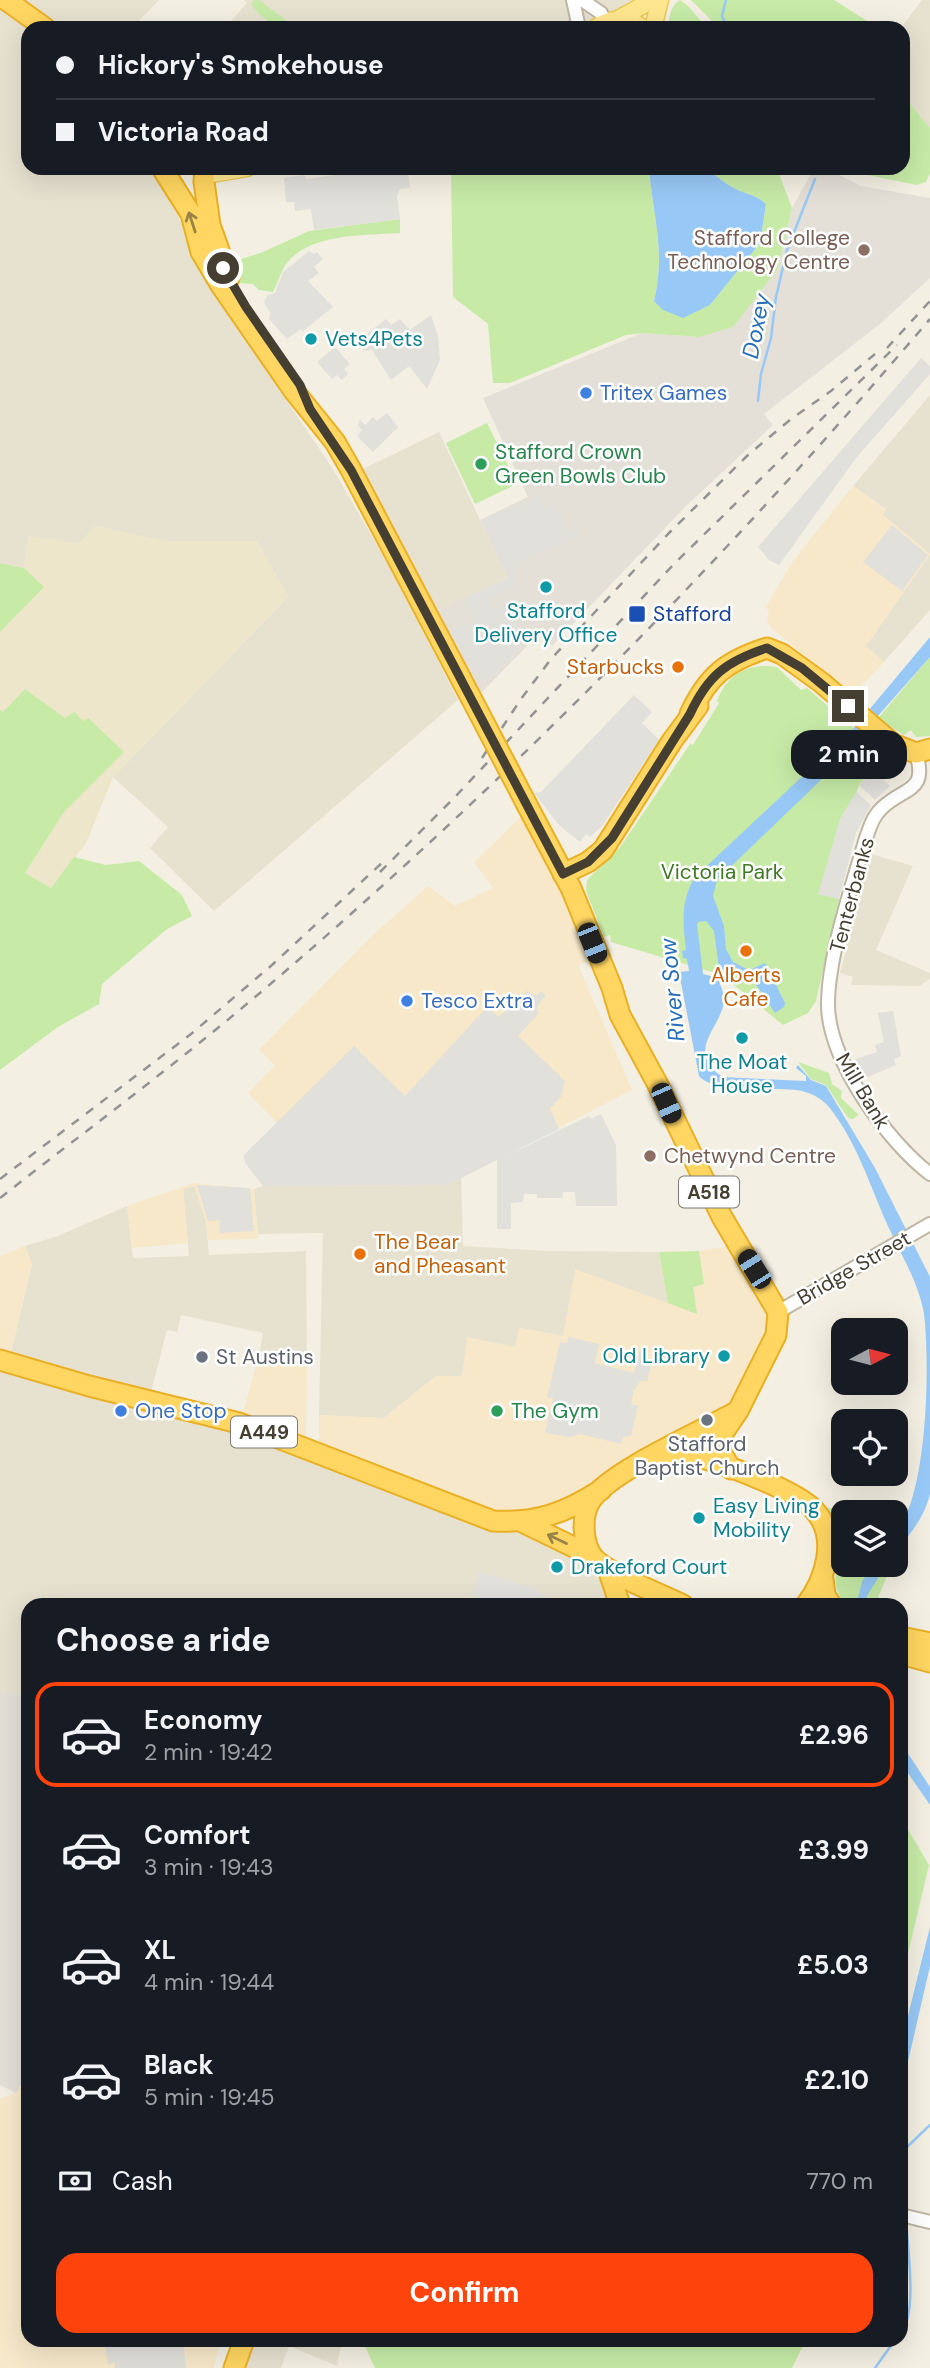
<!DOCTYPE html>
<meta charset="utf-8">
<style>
:root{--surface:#171b24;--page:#20242c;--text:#f1f3f6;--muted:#9ea1a6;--line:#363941;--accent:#ff430d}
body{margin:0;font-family:"DM Sans",sans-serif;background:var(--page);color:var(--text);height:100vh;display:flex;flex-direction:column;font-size:26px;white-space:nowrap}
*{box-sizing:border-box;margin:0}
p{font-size:23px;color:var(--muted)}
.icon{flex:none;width:38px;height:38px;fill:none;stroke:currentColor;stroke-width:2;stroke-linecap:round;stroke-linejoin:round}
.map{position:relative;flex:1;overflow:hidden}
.drawer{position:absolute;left:21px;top:1598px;width:887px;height:749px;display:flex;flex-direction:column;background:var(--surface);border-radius:21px;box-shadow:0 7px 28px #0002}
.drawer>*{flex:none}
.guide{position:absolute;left:21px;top:21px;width:889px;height:154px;border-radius:21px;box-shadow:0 7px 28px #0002;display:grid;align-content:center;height:154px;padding:0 35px;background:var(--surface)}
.needle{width:46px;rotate:83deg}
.controls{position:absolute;left:831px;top:1318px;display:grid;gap:14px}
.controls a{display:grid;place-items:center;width:77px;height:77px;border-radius:14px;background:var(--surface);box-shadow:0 7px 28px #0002;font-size:35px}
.end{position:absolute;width:32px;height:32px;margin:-16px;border:9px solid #453f32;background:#fff;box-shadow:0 0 0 4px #fff}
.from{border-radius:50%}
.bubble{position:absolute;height:49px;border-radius:21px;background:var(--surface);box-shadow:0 7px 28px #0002;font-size:23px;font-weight:700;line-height:49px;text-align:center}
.car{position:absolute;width:21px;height:42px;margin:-21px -10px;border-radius:9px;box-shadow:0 0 5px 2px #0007;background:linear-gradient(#222 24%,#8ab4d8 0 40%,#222 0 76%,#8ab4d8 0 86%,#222 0)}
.guide b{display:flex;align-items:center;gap:24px;height:66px;font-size:26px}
.guide b+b{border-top:2px solid var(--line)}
.guide i{width:18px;height:18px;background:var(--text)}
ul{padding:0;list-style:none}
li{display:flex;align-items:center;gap:21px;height:105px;margin:0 14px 10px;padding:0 21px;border:4px solid transparent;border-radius:21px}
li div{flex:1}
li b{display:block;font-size:26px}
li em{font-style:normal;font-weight:700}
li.on{border-color:var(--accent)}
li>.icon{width:63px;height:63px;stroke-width:1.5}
h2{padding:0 35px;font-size:32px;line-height:84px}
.pay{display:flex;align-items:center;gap:18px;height:77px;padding:0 35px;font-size:26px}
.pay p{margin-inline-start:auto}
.cta{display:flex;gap:14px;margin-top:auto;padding:14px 35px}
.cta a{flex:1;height:80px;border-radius:21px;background:var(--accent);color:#fff;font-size:28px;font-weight:700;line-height:80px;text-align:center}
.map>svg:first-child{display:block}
</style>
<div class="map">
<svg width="930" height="2368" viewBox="0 0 930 2368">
<rect width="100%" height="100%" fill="#f3efe2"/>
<path fill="#e7e1d0" d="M 0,0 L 159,0 L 132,28 L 28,28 L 28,168 L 154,168 L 210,280 L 257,357 L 331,466 L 388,564 L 458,700 L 214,911 L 150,848 L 168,827 L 113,777 L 288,597 L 257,541 L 166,541 L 95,526 L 79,544 L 29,536 L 24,568 L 0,563 Z
M 244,0 L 653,0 L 595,28 L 225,28 L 247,3 Z
M 922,0 L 930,0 L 930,128 L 903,95 L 903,28 L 901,28 Z
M 930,395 L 930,554 L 883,515 L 886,509 L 853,486 Z
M 439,432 L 507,578 L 436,611 L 357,472 Z
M 930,554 L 930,610 L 884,662 L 866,646 Z
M 871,854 L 913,866 L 876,950 L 930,973 L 930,979 L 919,986 L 851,985 L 853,977 L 840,973 L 846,951 L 843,950 Z
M 461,1177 L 463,1246 L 548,1251 L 659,1252 L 668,1303 L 563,1336 L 520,1328 L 516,1347 L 462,1376 L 436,1376 L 384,1418 L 319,1415 L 323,1233 L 258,1234 L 254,1189 L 263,1186 L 447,1185 Z
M 195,1186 L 206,1221 L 209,1255 L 306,1251 L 307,1364 L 281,1364 L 281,1360 L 259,1355 L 263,1333 L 181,1315 L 177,1332 L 167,1330 L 151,1392 L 10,1356 L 32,1265 L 25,1246 L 58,1236 L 127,1206 L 133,1258 L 189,1256 L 183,1189 Z
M 0,1369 L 109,1399 L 208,1419 L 531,1530 L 607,1584 L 614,1605 L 492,1605 L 471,1597 L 468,1605 L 28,1605 L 28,1695 L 0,1691 Z
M 256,2340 L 342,2340 L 337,2366 L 289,2346 L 281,2368 L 245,2368 Z"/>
<path fill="#f7e8ca" d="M 853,486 L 886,510 L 883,515 L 930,554 L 866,646 L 884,662 L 852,695 L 770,627 L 767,620 L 769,610 L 765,608 L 793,561 Z
M 524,814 L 542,845 L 593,959 L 578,965 L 632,1090 L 447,1185 L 263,1186 L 245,1163 L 244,1155 L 278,1124 L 248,1093 L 275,1066 L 259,1050 L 373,935 L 428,886 L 455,906 L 493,888 L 474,862 Z
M 194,1183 L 254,1189 L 258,1239 L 208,1240 L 206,1221 L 194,1186 L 183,1189 L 188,1243 L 132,1248 L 127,1206 Z
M 25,1246 L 32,1264 L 10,1356 L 0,1354 L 0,1256 Z
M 731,1246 L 770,1316 L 769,1340 L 735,1409 L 549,1509 L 493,1517 L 319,1443 L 319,1415 L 384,1418 L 436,1376 L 462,1376 L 467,1337 L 515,1347 L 519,1328 L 563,1336 L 575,1269 L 668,1303 L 659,1252 L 699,1251 Z
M 259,1355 L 281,1360 L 281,1364 L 307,1364 L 306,1439 L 242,1417 Z
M 28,2073 L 28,2340 L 220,2340 L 214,2368 L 0,2368 L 0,2099 L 16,2093 Z"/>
<path fill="#e4e0d8" d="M 814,168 L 825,168 L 861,186 L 930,198 L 930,278 L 880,324 L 764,414 L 773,425 L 686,506 L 552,646 L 539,634 L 479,695 L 436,611 L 507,578 L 480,520 L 528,497 L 483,398 L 642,333 L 699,337 L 778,269 L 792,208 Z
M 0,1691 L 28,1695 L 28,2073 L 16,2093 L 0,2085 Z"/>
<path fill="#ede6ca" d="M 95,526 L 166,541 L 257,541 L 288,597 L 113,777 L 86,843 L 0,955 L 0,563 L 24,568 L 29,536 L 79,544 Z"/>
<path fill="#c7eba7" d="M 253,0 L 259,0 L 296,28 C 277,28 263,21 252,5 Z
M 680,0 L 688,6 L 707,28 L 669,28 C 668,18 671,5 680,0 Z
M 691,0 L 834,0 L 878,28 L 719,28 Z
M 903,95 L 930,128 L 930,173 L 926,182 L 917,185 L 858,173 L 848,168 L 903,168 Z
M 465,168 L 649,168 C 653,218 666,250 654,301 L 710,305 L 760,243 L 766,204 C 757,196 750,195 740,191 C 728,186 717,177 707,168 L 782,168 L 779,174 L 792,208 L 778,269 L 733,327 L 699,337 L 642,333 L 626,335 L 510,383 L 493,383 L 488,324 L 453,297 L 451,170 Z
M 400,219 L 400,233 C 364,236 307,232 284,267 C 280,275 277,284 273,292 L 259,290 L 253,284 L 238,283 L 229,263 L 263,252 L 309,231 Z
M 487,423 L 517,484 L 475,504 L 446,443 Z
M 0,563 L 24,568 L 44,587 L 0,632 Z
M 930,657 L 930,736 L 916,737 L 911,730 L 904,735 L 882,721 L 867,739 L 885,755 L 859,785 L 819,894 L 839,899 L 816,1001 L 808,1013 L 783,1025 L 722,975 L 611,942 L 610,935 L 604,937 L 586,891 L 587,880 L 621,846 L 690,744 L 693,745 L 719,703 L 717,701 C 727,674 748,662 777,667 L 801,690 L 807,688 L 863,736 Z
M 25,689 L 65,718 L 74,712 L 84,721 L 88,718 L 124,752 L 64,812 L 25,873 L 51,888 L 74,857 L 106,865 L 139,861 L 182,895 L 192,916 L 167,929 L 102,984 L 99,1004 L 58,1027 L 0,1070 L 0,710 L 3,712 Z
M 798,1062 L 829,1073 L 832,1084 L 842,1091 L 841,1098 L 859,1115 L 853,1119 L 848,1118 L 826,1085 L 811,1079 Z
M 699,1251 L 704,1284 L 693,1287 L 697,1314 L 668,1303 L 659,1252 Z
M 823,1507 L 856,1512 L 844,1512 L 844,1564 L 895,1565 L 889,1571 L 875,1605 L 844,1605 C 831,1581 837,1581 837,1556 C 837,1539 830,1523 823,1507 Z
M 901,1818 L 929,1865 L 901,1983 Z
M 362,2340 L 806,2340 L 792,2368 L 375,2368 Z"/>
<path fill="#e2e0db" d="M 361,168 L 408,168 L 410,188 L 400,189 L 397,196 L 400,219 L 314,230 L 311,209 L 295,211 L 294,202 L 286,202 L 284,178 L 304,175 L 307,179 L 348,173 L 348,170 Z
M 309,251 L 314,254 L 317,252 L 323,259 L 314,267 L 319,273 L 308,281 L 333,307 L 303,331 L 301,329 L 287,339 L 269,319 L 270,313 L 264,302 L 268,295 L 275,293 L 283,272 Z
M 431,315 L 438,336 L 440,360 L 427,389 L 409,366 L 391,380 L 372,350 L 363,351 L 362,338 L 386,319 L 391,325 L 400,319 L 410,330 Z
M 335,347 L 350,364 L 344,369 L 348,374 L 342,380 L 337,375 L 332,379 L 317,362 Z
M 921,358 L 930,366 L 930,374 L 856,458 L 779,565 L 769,560 L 758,547 Z
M 387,413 L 398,427 L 373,452 L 357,436 L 362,430 L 358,426 L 360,419 L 365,425 L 373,417 L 377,421 Z
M 539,496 L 544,508 L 556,503 L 568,532 L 577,528 L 580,535 L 519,562 L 515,586 L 489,599 L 494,610 L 508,604 L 517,624 L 486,639 L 465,599 L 509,578 L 483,520 Z
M 892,525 L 928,555 L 902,591 L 863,562 Z
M 475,621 L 485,642 L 518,625 L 525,641 L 489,679 L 481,681 L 449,633 Z
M 634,695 L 652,712 L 642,723 L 659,740 L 602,826 L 590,837 L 586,834 L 580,842 L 559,825 L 534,793 L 541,792 Z
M 885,757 L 890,761 L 878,774 L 890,786 L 875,800 L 859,785 Z
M 856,792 L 871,805 L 856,833 L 839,899 L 818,894 L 840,819 Z
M 527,991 L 536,996 L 541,991 L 546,996 L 538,1005 L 537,1011 L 539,1013 L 518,1036 L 565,1081 L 561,1097 L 550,1108 L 559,1129 L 447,1185 L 263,1186 L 245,1163 L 244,1155 L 354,1046 L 405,1096 L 487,1007 L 499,1017 Z
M 893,1011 L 901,1056 L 894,1059 L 896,1065 L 863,1079 L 855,1059 L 877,1052 L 875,1045 L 884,1042 L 878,1013 Z
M 601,1114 L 616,1145 L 617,1206 L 576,1206 L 575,1192 L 563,1192 L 562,1198 L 537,1198 L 537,1194 L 524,1194 L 523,1202 L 511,1203 L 511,1229 L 497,1229 L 497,1160 L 589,1116 L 591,1119 Z
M 197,1185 L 250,1188 L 254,1231 L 220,1233 L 219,1220 L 208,1221 Z
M 569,1337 L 599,1344 L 595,1363 L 634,1373 L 640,1349 L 645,1351 L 645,1360 L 652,1361 L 647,1381 L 641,1380 L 634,1390 L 631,1404 L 638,1406 L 631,1436 L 623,1437 L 621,1444 L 581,1434 L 570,1437 L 545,1433 L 553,1399 L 547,1398 L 560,1342 L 567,1343 Z
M 479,1572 L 530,1587 L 562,1605 L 492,1605 L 471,1596 Z
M 104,2340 L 183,2340 L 186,2368 L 115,2368 L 115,2363 L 108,2364 Z"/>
<path fill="#98c9f6" d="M 649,168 L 707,168 C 717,177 728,186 740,191 C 750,195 757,196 766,204 L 760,243 L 710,305 L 683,318 L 663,310 L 654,301 C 666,250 653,218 649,168 Z
M 930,637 L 930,657 L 824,777 L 717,880 L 713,896 L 724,926 L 726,949 L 733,962 L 749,970 L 765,963 L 785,1003 L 784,1007 L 775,1013 C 765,999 744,958 724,970 L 719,968 L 714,931 L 706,921 L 698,922 L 697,925 L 703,974 L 718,978 C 720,985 724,992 724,999 C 724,1026 682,1051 723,1077 L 806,1081 L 806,1076 L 796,1068 L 798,1065 L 811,1080 L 826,1086 L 875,1168 L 930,1277 L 930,1494 C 924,1518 911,1533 896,1551 L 896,1532 C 928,1495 930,1363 924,1314 C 919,1283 901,1255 888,1226 C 870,1186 857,1142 829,1107 C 821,1098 813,1094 802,1091 C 776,1086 716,1095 699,1076 L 679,972 L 689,971 L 687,959 L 683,958 L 682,951 L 686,950 C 683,924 680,901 695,877 L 853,729 Z
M 872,1564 L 886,1565 L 867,1596 L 866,1605 L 856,1605 L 862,1582 Z
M 901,1743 L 930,1787 L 930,1805 L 901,1763 Z
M 930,1927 L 930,1966 L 901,2092 L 901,2044 Z"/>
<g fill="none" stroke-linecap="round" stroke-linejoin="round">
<path stroke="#98c9f6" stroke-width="2.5" d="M 726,0 L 722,16 L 727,28
M 758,401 L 761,374 L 771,338 L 776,297 L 787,250 L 815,179
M 906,2212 L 903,2159 L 907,2147 L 930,2125
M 901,2332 C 918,2313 907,2245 906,2219
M 875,2368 L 895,2340"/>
<defs>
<path id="minor" d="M 573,0 L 579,28
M 582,0 L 601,13 L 605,22
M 916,753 C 928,793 905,786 882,808 C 873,816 870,827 866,838 C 852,886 828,956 828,1004 C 828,1060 887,1141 930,1174
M 778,1312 L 930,1224
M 901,2215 L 930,2222"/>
<path id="major" d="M 618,19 L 653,0
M 595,28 C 611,17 628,17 643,28
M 653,28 L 660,0
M 206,175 L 247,168"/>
<path id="highway" d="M 6,0 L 45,28
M 162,168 L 191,214 L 201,252 L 220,284 L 294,391 L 335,442 L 351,470 L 479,713
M 205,168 L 204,182 L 210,225 L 229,278
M 690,714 C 708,675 727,661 767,648 L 782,654 L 822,683 L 893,744 L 916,753 L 930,749
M 527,805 L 571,888 L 612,988 L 620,1015 L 657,1083 L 722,1217 L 778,1312 L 776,1335 L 738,1411 L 723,1433 L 721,1452 L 731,1469
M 563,874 L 588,862 L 603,850 L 672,741 L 698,706
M 0,1360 L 89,1386 L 239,1423 L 493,1521 C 536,1523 564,1514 601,1490
M 662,1455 C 671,1455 680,1454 689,1455 C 715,1460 799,1491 815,1511 C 839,1538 825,1580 806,1605
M 522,1522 L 592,1556
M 608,1569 L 620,1605
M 823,1579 L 825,1595 L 831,1605
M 683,1605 C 663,1595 605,1573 593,1557 C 582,1543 581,1514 591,1500 C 611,1471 700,1432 734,1413
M 901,1637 L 930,1643
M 901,1654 L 930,1662
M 234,2368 L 244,2340"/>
</defs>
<use href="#minor" stroke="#bfb7a4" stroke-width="16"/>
<use href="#major" stroke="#edcb56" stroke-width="19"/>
<use href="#highway" stroke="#eab025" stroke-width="23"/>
<use href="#minor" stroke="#fff" stroke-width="12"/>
<use href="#major" stroke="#ffe78f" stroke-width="16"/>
<use href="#highway" stroke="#ffd661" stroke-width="19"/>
<path stroke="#939393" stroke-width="2.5" stroke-dasharray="9 9" stroke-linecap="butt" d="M 887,348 L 930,301
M 482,758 L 521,699 L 551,659 L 669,533 L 748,455 L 791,419 L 831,391 L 875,354
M 380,872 L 454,798 L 674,564 L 897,345
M 0,1179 L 191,1034 L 272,965 L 385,860
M 0,1198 C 83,1133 167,1071 248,1003 C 495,795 721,564 930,319"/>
<defs>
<path id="highway-bridge" d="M 479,713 L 527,805"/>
</defs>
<use href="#highway-bridge" stroke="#eab025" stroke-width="23" stroke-linecap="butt"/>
<use href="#highway-bridge" stroke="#ffd661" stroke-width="19"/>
</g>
<defs><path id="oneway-shaft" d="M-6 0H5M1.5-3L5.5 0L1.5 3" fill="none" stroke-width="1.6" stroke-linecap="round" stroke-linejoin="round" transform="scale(1.75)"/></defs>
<g stroke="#998347">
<use href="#oneway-shaft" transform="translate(192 222) rotate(-108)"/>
<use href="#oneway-shaft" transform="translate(557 1539) rotate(-154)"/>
</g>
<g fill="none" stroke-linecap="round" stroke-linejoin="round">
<path stroke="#453f32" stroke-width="9" d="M 223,268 L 246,307 L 300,385 L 310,409 L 351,470 L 563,874 L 588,862 L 612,838 L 690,714 C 708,675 727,661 767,648 L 802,668 L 848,706"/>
</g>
<g fill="#8d6e63" stroke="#fff" stroke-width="2.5">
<circle cx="864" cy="250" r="7"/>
<circle cx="650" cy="1156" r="7"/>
</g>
<g fill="#0f9aa8" stroke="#fff" stroke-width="2.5">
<circle cx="311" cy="339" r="7"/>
<circle cx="546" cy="587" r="7"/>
<circle cx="742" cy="1038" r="7"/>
<circle cx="724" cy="1356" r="7"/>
<circle cx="699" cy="1518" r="7"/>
<circle cx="557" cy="1567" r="7"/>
</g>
<g fill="#3f7fe0" stroke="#fff" stroke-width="2.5">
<circle cx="586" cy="393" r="7"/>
<circle cx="407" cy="1001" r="7"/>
<circle cx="121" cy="1411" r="7"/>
</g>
<g fill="#2e9e5b" stroke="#fff" stroke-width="2.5">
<circle cx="481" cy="464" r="7"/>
<circle cx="497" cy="1411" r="7"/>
</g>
<rect fill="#1a4fb4" stroke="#fff" stroke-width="2.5" x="628" y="605" width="18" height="18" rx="3.5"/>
<g fill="#e8710a" stroke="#fff" stroke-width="2.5">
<circle cx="678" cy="667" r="7"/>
<circle cx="746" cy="951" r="7"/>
<circle cx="360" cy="1254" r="7"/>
</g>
<g fill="#6b7280" stroke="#fff" stroke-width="2.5">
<circle cx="202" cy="1357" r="7"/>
<circle cx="707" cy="1420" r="7"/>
</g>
<g text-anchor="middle" stroke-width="5" stroke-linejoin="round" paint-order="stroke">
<g fill="#fff" stroke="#7d7970" stroke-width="2">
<rect x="679" y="1176.5" width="60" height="31" rx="5"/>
<rect x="231" y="1416.5" width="66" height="31" rx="5"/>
</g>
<g font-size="19" font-weight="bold" fill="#453f32">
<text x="709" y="1199">A518</text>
<text x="264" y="1439">A449</text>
</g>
<g font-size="21" fill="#785e54" stroke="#fff" text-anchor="end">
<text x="850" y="245">Stafford College<tspan x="850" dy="24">Technology Centre</tspan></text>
<text x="664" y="1163" text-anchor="start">Chetwynd Centre</text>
</g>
<g font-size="21" fill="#0d838f" stroke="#fff" text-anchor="start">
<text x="325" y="346">Vets4Pets</text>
<text x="546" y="618" text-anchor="middle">Stafford<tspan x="546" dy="24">Delivery Office</tspan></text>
<text x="742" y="1069" text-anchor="middle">The Moat<tspan x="742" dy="24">House</tspan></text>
<text x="710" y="1363" text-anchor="end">Old Library</text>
<text x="713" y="1513">Easy Living<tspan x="713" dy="24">Mobility</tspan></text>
<text x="571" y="1574">Drakeford Court</text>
</g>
<g font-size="21" fill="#366cbe" stroke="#fff" text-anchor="start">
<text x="600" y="400">Tritex Games</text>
<text x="421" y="1008">Tesco Extra</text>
<text x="135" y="1418">One Stop</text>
</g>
<g font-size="21" fill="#27864d" stroke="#fff" text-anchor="start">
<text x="495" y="459">Stafford Crown<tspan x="495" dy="24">Green Bowls Club</tspan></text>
<text x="511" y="1418">The Gym</text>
</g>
<g font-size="21" fill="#164399" stroke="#fff" text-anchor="start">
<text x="653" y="621">Stafford</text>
</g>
<g font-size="21" fill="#c56008" stroke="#fff" text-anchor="end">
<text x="664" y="674">Starbucks</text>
<text x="746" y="982" text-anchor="middle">Alberts<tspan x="746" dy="24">Cafe</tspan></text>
<text x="374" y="1249" text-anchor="start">The Bear<tspan x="374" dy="24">and Pheasant</tspan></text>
</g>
<g font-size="21" fill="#3d7a22" stroke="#fff">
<text x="722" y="879">Victoria Park</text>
</g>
<g font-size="21" fill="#453f32" stroke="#fff">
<text transform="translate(852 895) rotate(-75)" y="7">Tenterbanks</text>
<text transform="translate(863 1091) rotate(59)" y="7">Mill Bank</text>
<text transform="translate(854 1268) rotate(-30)" y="7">Bridge Street</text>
</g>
<g font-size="21" fill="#5b616d" stroke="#fff" text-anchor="start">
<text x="216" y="1364">St Austins</text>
<text x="707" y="1451" text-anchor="middle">Stafford<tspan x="707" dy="24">Baptist Church</tspan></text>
</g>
<g font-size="23" font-style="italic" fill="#246fb8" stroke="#fff">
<text transform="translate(756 326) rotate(-79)" y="8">Doxey</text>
<text transform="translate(672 990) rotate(-95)" y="8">River Sow</text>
</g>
</g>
</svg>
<div class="controls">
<a><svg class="needle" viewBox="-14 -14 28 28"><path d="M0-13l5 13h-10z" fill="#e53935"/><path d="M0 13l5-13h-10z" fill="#9ea1a6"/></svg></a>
<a><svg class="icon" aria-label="locate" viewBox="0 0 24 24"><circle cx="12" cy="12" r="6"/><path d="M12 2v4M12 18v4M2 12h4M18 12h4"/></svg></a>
<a><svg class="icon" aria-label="layers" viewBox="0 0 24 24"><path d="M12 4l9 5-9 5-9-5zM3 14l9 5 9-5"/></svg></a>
</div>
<i class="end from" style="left:223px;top:268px"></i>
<i class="end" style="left:848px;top:706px"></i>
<div class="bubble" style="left:791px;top:730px;width:116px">2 min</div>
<i class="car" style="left:592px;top:943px;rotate:158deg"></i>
<i class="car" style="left:666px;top:1103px;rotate:156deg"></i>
<i class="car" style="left:754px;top:1269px;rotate:328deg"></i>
<div class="guide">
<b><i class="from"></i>Hickory's Smokehouse</b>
<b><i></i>Victoria Road</b>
</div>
<section class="drawer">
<h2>Choose a ride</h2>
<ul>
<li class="on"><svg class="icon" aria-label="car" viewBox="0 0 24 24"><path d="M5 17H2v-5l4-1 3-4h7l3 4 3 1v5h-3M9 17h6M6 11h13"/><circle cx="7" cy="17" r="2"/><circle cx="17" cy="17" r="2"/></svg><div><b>Economy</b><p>2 min · 19:42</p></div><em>£2.96</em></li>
<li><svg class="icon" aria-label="car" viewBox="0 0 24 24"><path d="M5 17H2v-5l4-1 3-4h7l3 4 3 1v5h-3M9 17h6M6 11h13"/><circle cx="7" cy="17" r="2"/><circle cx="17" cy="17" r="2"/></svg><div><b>Comfort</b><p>3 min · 19:43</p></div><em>£3.99</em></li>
<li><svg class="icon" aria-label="car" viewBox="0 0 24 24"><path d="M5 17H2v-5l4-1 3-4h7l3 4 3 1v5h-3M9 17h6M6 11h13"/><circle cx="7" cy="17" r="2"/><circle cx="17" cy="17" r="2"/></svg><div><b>XL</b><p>4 min · 19:44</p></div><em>£5.03</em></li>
<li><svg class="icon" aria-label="car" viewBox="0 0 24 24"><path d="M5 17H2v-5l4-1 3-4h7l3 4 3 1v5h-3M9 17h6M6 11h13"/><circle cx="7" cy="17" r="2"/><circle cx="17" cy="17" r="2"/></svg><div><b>Black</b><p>5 min · 19:45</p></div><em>£2.10</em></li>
</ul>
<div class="pay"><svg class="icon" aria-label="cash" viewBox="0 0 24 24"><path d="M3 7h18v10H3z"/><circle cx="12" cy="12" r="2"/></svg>Cash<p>770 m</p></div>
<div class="cta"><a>Confirm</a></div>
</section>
</div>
